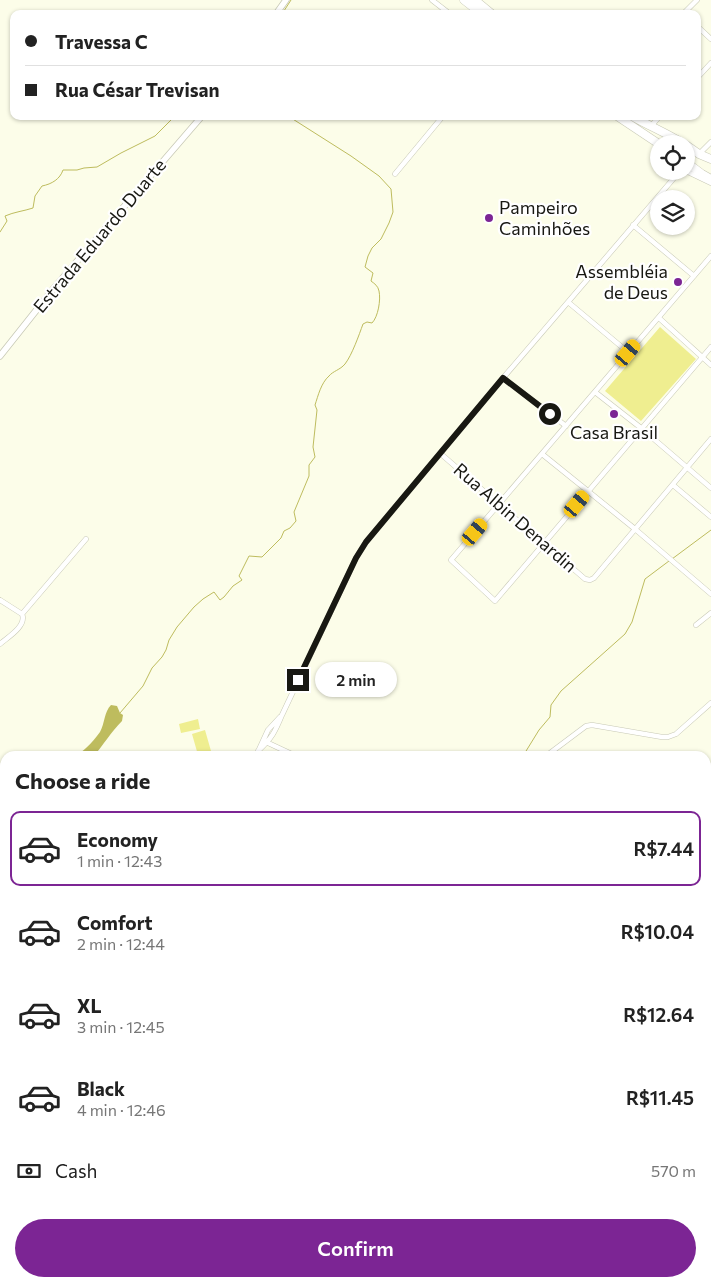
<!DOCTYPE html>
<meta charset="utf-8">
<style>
:root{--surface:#fff;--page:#f2f2f2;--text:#222;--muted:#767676;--line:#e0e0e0;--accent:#7c2594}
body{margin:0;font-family:Commissioner,sans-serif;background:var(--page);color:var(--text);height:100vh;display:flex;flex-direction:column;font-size:19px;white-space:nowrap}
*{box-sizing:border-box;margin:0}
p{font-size:16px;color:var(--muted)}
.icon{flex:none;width:28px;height:28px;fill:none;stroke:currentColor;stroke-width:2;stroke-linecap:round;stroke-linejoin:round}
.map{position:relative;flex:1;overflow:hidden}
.drawer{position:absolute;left:0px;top:751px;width:711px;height:536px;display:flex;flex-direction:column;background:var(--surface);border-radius:15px 15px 0 0;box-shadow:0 1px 4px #0004}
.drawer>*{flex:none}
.banner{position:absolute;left:10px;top:10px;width:691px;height:110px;border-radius:10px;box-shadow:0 1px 4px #0004;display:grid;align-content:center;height:110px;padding:0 15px;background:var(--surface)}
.controls{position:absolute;left:650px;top:135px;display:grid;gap:10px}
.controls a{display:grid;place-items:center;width:45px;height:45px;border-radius:50%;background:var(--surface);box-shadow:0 1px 4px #0004;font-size:25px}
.end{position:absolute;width:22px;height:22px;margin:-11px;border:6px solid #181812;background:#fff;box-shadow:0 0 0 2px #fff}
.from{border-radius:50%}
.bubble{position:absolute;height:35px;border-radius:18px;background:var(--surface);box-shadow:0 1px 4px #0004;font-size:16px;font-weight:600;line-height:35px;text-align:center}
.car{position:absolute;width:15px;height:30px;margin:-15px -8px;border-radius:6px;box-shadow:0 0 4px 1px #0007;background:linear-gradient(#f5c518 24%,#345 0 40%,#f5c518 0 76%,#345 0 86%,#f5c518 0)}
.banner b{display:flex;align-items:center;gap:18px;height:48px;font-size:19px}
.banner b+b{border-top:1px solid var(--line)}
.banner i{width:12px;height:12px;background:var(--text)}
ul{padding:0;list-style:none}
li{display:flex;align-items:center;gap:15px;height:75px;margin:0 10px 8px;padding:0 5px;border:2px solid transparent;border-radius:10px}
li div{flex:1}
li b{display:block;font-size:19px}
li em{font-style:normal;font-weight:600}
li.selected{border-color:var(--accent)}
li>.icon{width:45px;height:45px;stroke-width:1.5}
h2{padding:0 15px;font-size:22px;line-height:60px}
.pay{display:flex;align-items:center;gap:12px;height:55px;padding:0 15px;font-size:19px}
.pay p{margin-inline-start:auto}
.action{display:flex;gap:10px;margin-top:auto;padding:10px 15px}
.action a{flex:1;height:58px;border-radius:30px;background:var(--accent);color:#fff;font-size:20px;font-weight:600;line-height:58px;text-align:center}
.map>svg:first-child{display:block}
</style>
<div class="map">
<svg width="711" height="1287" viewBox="0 0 711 1287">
<rect width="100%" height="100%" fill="#fcfde9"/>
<path fill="#efee90" d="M 660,327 L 696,359 L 641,421 L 605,391 Z
M 198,719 L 200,729 L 181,733 L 179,724 Z
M 205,730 L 211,751 L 198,755 L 192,734 Z
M 708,1037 L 711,1040 L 711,1116 L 707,1114 L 709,1089 L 706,1083 L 706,1039 Z
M 709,1127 L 711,1127 L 711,1210 L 706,1212 L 706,1149 L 708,1148 L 706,1132 Z
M 5,1136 L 5,1212 L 3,1217 L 5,1223 L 5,1234 L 0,1238 L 0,1137 Z
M 711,1264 L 711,1287 L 518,1287 L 517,1284 L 518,1282 L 706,1282 L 706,1265 Z
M 241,1282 L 401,1282 L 401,1287 L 237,1287 Z"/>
<path fill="#bebc5e" d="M 111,705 L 117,706 L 120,713 L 123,715 L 122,721 C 111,732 104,744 94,756 L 77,756 C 80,752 83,751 86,748 C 92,743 96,737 100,732 C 105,723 104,712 111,705 Z"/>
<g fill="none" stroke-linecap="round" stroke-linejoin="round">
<path stroke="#bebc5e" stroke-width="1" d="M 282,14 L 291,0
M 0,232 L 7,221 L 5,216 C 14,212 24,211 33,208 L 35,196 L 42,186 C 52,184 60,179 63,170 L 77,170 L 84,168 L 97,167 L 121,153 L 155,136 L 175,116
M 672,559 L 711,530
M 120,713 L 143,686 L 152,668 L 162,657 L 166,650 L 169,640 L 177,627 L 194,607 L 203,599 L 214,592 L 220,600 L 224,597 L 233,586 L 242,580 L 239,576 L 249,556 L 262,557 L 281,538 L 284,531 L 290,528 L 296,521 L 294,512 L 309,476 L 309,465 L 315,457 L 313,447 L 317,410 L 315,405 C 318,396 321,383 329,376 C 333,371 340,370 345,364 C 352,355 359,335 363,324 L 367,322 L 372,323 C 378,317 381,300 379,291 C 378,286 375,284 371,281 L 373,273 L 365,267 L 368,256 L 372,248 L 381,239 L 389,223 L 393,212 L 391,189 L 379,176 L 351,156 L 288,116
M 523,756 L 539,730 L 550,717 L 551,705 L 561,691 L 625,634 L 632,622 L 645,579 L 669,561
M 706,1054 L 711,1052
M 0,1189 L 5,1184
M 375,1282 L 377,1287
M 541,1287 L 542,1282"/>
<defs>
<path id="minor" d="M 432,0 L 450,14
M 683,14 L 697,0
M 698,27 L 711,39
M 698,77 L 711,63
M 651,126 L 660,116
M 699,154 L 711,142
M 681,171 L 688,172 L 711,183
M 395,174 L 443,116
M 633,225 L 694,276
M 711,256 L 451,560 L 495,601 L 711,347
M 568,302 L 629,353
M 659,318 L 711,365
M 503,378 L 566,426
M 595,392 L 641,428 L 711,488
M 441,454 L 585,579 L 590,580 L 594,578 L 711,439
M 542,454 L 635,529 L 711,594
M 673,485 L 711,517
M 0,600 L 22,614 C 27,626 8,637 0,644
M 22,614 L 86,539
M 696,625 L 711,613
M 266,742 L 296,756
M 258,751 C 272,738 275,732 282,715 L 356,558 L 366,542 L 503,378 L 680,171
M 256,756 L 268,730 L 280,717
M 546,756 L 586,726 L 592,725 L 662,737 L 668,737 L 676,734 L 711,703
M 0,871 L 5,875
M 0,927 L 5,931
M 706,944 L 711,939
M 706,1005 L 711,1001
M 0,1018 L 5,1021
M 163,1282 L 165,1287"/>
<path id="tertiary" d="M 276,14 L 286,0
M 0,356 L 54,288 L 202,116"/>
<path id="trunk" d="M 464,0 L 482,14
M 475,0 L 492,14
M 617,116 L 659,144
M 632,116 C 649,126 667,133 684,144
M 686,145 L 699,154 L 711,159
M 686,162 L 702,174 L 711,179"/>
</defs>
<use href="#minor" stroke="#c8c9b6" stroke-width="5.5"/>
<use href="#tertiary" stroke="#c8c9b6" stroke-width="7"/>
<use href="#trunk" stroke="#c8c9b6" stroke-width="9"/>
<use href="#minor" stroke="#fff" stroke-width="4.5"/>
<use href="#tertiary" stroke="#fff" stroke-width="5.5"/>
<use href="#trunk" stroke="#fff" stroke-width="8"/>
</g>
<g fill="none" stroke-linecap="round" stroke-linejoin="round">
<path stroke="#181812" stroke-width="6" d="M 298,680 L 356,558 L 366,542 L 503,378 L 550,414"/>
</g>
<g fill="#7c2594" stroke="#fff" stroke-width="2">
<circle cx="489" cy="218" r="5"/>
<circle cx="678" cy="282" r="5"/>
<circle cx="614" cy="414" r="5"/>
</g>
<g text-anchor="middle" stroke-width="4.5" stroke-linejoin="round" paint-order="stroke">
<g font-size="18" fill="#181812" stroke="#fff" text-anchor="start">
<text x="499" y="214">Pampeiro<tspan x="499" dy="21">Caminhões</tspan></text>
<text x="668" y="278" text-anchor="end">Assembléia<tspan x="668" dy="21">de Deus</tspan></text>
<text x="614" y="439" text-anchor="middle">Casa Brasil</text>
</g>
<g font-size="18" fill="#181812" stroke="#fff">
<text transform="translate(100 236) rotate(-50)" y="6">Estrada Eduardo Duarte</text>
<text transform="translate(515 518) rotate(41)" y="6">Rua Albin Denardin</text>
</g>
</g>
</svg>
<div class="controls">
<a><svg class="icon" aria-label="locate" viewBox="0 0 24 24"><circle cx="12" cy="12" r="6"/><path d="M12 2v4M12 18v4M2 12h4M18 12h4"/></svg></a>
<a><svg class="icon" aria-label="layers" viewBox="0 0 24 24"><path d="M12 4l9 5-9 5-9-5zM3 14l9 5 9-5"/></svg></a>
</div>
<i class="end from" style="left:550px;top:414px"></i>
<i class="end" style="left:298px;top:680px"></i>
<div class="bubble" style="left:315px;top:662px;width:82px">2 min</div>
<i class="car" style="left:628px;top:353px;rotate:40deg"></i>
<i class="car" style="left:577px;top:504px;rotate:40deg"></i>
<i class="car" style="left:475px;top:532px;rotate:40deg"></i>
<div class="banner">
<b><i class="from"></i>Travessa C</b>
<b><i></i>Rua César Trevisan</b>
</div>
<section class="drawer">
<h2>Choose a ride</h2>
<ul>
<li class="selected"><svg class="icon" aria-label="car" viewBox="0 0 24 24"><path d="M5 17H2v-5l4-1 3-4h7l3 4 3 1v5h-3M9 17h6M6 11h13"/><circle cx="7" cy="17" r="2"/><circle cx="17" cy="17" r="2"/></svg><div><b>Economy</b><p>1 min · 12:43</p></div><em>R$7.44</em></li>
<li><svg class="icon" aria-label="car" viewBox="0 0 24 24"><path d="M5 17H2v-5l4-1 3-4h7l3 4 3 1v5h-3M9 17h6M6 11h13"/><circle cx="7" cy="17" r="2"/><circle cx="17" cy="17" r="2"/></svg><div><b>Comfort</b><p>2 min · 12:44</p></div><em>R$10.04</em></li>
<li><svg class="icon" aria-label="car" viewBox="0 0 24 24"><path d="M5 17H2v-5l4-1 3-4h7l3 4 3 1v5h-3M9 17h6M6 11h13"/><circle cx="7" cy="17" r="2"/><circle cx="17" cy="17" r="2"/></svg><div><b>XL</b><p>3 min · 12:45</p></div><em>R$12.64</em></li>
<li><svg class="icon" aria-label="car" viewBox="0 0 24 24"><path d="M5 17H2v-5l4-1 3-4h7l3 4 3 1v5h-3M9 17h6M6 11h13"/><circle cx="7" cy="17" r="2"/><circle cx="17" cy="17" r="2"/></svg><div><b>Black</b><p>4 min · 12:46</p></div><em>R$11.45</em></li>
</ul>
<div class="pay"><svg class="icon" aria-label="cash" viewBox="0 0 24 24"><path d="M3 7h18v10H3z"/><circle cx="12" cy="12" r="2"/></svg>Cash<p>570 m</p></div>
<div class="action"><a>Confirm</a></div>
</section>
</div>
